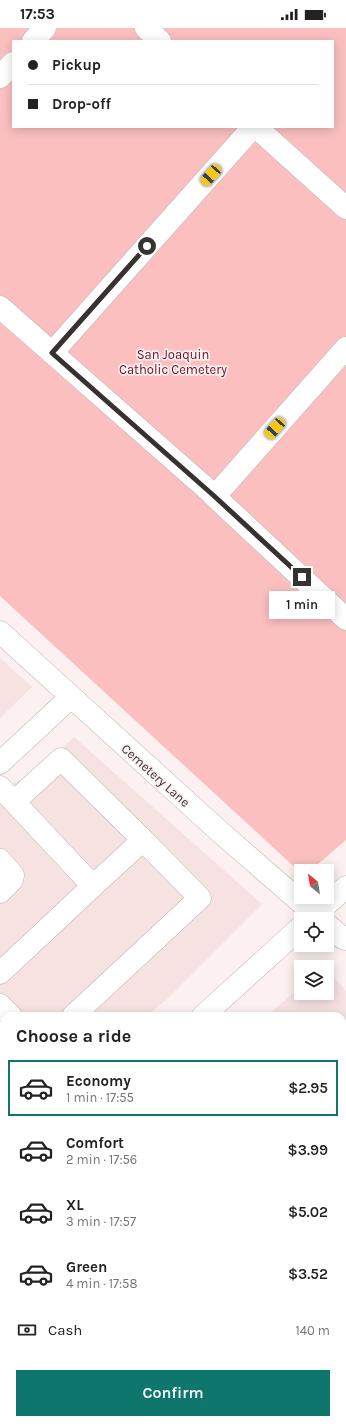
<!DOCTYPE html>
<meta charset="utf-8">
<style>
:root{--surface:#fff;--page:#f2f2f2;--text:#222;--muted:#767676;--line:#e0e0e0;--accent:#0f766e}
body{margin:0;font-family:Karla,sans-serif;background:var(--page);color:var(--text);height:100vh;display:flex;flex-direction:column;font-size:15px;white-space:nowrap}
*{box-sizing:border-box;margin:0}
p{font-size:13px;color:var(--muted)}
.icon{flex:none;width:22px;height:22px;fill:none;stroke:currentColor;stroke-width:2;stroke-linecap:round;stroke-linejoin:round}
.map{position:relative;flex:1;overflow:hidden}
.details{position:absolute;left:0px;top:984px;width:346px;height:412px;display:flex;flex-direction:column;background:var(--surface);border-radius:12px 12px 0 0;box-shadow:0 2px 10px #0003}
.details>*{flex:none}
.top-card{position:absolute;left:12px;top:12px;width:322px;height:88px;border-radius:0px;box-shadow:0 2px 10px #0003;display:grid;align-content:center;height:88px;padding:0 16px;background:var(--surface)}
.needle{width:26px;rotate:330deg}
.buttons{position:absolute;left:294px;top:836px;display:grid;gap:8px}
.buttons a{display:grid;place-items:center;width:40px;height:40px;border-radius:0px;background:var(--surface);box-shadow:0 2px 10px #0003;font-size:20px}
.end{position:absolute;width:18px;height:18px;margin:-9px;border:5px solid #373232;background:#fff;box-shadow:0 0 0 2px #fff}
.from{border-radius:50%}
.bubble{position:absolute;height:28px;border-radius:0px;background:var(--surface);box-shadow:0 2px 10px #0003;font-size:13px;font-weight:600;line-height:28px;text-align:center}
.car{position:absolute;width:12px;height:24px;margin:-12px -6px;border-radius:5px;box-shadow:0 0 3px 1px #0007;background:linear-gradient(#f5c518 24%,#345 0 40%,#f5c518 0 76%,#345 0 86%,#f5c518 0)}
.top-card b{display:flex;align-items:center;gap:14px;height:38px;font-size:15px}
.top-card b+b{border-top:1px solid var(--line)}
.top-card i{width:10px;height:10px;background:var(--text)}
ul{padding:0;list-style:none}
li{display:flex;align-items:center;gap:12px;height:56px;margin:0 8px 6px;padding:0 8px;border:2px solid transparent;border-radius:0px}
li div{flex:1}
li b{display:block;font-size:15px}
li em{font-style:normal;font-weight:600}
li.active{border-color:var(--accent)}
li>.icon{width:36px;height:36px;stroke-width:1.5}
h2{padding:0 16px;font-size:18px;line-height:48px}
.pay{display:flex;align-items:center;gap:10px;height:44px;padding:0 16px;font-size:15px}
.pay p{margin-inline-start:auto}
.cta{display:flex;gap:8px;margin-top:auto;padding:8px 16px}
.cta a{flex:1;height:46px;border-radius:0px;background:var(--accent);color:#fff;font-size:16px;font-weight:600;line-height:46px;text-align:center}
.status{display:flex;justify-content:space-between;align-items:center;height:28px;padding:0 20px;background:var(--surface);direction:ltr}
.status svg{height:11px;fill:currentColor}
.map>svg:first-child{display:block}
</style>
<div class="status"><b>17:53</b><svg viewBox="0 0 49 12"><path d="M0 12V9h3v3zM5 12V6h3v6zM10 12V3h3v9zM15 12V0h3v12zM26 1h20v11H26zM47 4h2v5h-2z"/></svg></div>
<div class="map">
<svg width="346" height="1396" viewBox="0 0 346 1396">
<rect width="100%" height="100%" fill="#fcf0f0"/>
<path fill="#f7e2e2" d="M 0,630 L 32,659 L 0,690 Z
M 74,709 L 262,876 L 166,972 L 147,988 L 4,988 L 4,1109 L 0,1112 L 0,762 L 36,744 Z
M 327,942 L 346,963 L 346,1013 L 342,1017 L 342,988 L 266,988 L 301,959 L 301,965 L 327,965 Z
M 4,1211 L 4,1357 L 0,1353 L 0,1214 Z
M 342,1236 L 346,1240 L 346,1396 L 39,1396 L 36,1392 L 342,1392 Z"/>
<path fill="#fbbfc0" fill-rule="evenodd" d="M 0,0 L 346,0 L 346,812 L 310,843 L 301,843 L 301,845 L 0,568 ZM 13,13 L 333,13 L 333,99 L 13,99 Z"/>
<g fill="none" stroke-linecap="round" stroke-linejoin="round">
<defs>
<path id="minor" d="M 146,0 L 160,13
M 33,13 L 45,0
M 0,49 L 13,35
M 256,99 L 346,180
M 0,279 L 215,468 L 346,320
M 52,325 L 253,99
M 213,467 L 346,591
M 0,604 L 219,803 L 320,891
M 0,735 L 71,669
M 0,759 L 93,858 L 143,812 L 61,731 L 14,774
M 0,832 L 13,847 L 12,852 L 0,864
M 310,891 L 346,859
M 327,897 L 343,910 L 346,911
M 0,945 L 93,858
M 0,977 L 11,988
M 73,988 L 200,870 L 143,812
M 203,988 L 301,899
M 342,1033 L 346,1029
M 342,1103 L 346,1107
M 0,1172 L 4,1168
M 342,1214 L 346,1219
M 342,1296 L 346,1293
M 139,1396 L 143,1392
M 228,1396 L 233,1392"/>
</defs>
<use href="#minor" stroke="#bfb4b4" stroke-width="23"/>
<use href="#minor" stroke="#fff" stroke-width="22"/>
</g>
<g fill="none" stroke-linecap="round" stroke-linejoin="round">
<path stroke="#373232" stroke-width="5" d="M 147,218 L 52,325 L 213,467 L 302,549"/>
</g>
<g text-anchor="middle" stroke-width="3.5" stroke-linejoin="round" paint-order="stroke">
<g font-size="13" fill="#6a1121" stroke="#fcf0f0">
<text x="173" y="331">San Joaquin<tspan x="173" dy="15">Catholic Cemetery</tspan></text>
</g>
<g font-size="13" fill="#373232" stroke="#fcf0f0">
<text transform="translate(156 747) rotate(42)" y="5">Cemetery Lane</text>
</g>
</g>
</svg>
<div class="buttons">
<a><svg class="needle" viewBox="-14 -14 28 28"><path d="M0-13l5 13h-10z" fill="#e53935"/><path d="M0 13l5-13h-10z" fill="#767676"/></svg></a>
<a><svg class="icon" aria-label="locate" viewBox="0 0 24 24"><circle cx="12" cy="12" r="6"/><path d="M12 2v4M12 18v4M2 12h4M18 12h4"/></svg></a>
<a><svg class="icon" aria-label="layers" viewBox="0 0 24 24"><path d="M12 4l9 5-9 5-9-5zM3 14l9 5 9-5"/></svg></a>
</div>
<i class="end from" style="left:147px;top:218px"></i>
<i class="end" style="left:302px;top:549px"></i>
<div class="bubble" style="left:269px;top:563px;width:66px">1 min</div>
<i class="car" style="left:211px;top:147px;rotate:222deg"></i>
<i class="car" style="left:275px;top:400px;rotate:222deg"></i>
<div class="top-card">
<b><i class="from"></i>Pickup</b>
<b><i></i>Drop-off</b>
</div>
<section class="details">
<h2>Choose a ride</h2>
<ul>
<li class="active"><svg class="icon" aria-label="car" viewBox="0 0 24 24"><path d="M5 17H2v-5l4-1 3-4h7l3 4 3 1v5h-3M9 17h6M6 11h13"/><circle cx="7" cy="17" r="2"/><circle cx="17" cy="17" r="2"/></svg><div><b>Economy</b><p>1 min · 17:55</p></div><em>$2.95</em></li>
<li><svg class="icon" aria-label="car" viewBox="0 0 24 24"><path d="M5 17H2v-5l4-1 3-4h7l3 4 3 1v5h-3M9 17h6M6 11h13"/><circle cx="7" cy="17" r="2"/><circle cx="17" cy="17" r="2"/></svg><div><b>Comfort</b><p>2 min · 17:56</p></div><em>$3.99</em></li>
<li><svg class="icon" aria-label="car" viewBox="0 0 24 24"><path d="M5 17H2v-5l4-1 3-4h7l3 4 3 1v5h-3M9 17h6M6 11h13"/><circle cx="7" cy="17" r="2"/><circle cx="17" cy="17" r="2"/></svg><div><b>XL</b><p>3 min · 17:57</p></div><em>$5.02</em></li>
<li><svg class="icon" aria-label="car" viewBox="0 0 24 24"><path d="M5 17H2v-5l4-1 3-4h7l3 4 3 1v5h-3M9 17h6M6 11h13"/><circle cx="7" cy="17" r="2"/><circle cx="17" cy="17" r="2"/></svg><div><b>Green</b><p>4 min · 17:58</p></div><em>$3.52</em></li>
</ul>
<div class="pay"><svg class="icon" aria-label="cash" viewBox="0 0 24 24"><path d="M3 7h18v10H3z"/><circle cx="12" cy="12" r="2"/></svg>Cash<p>140 m</p></div>
<div class="cta"><a>Confirm</a></div>
</section>
</div>
